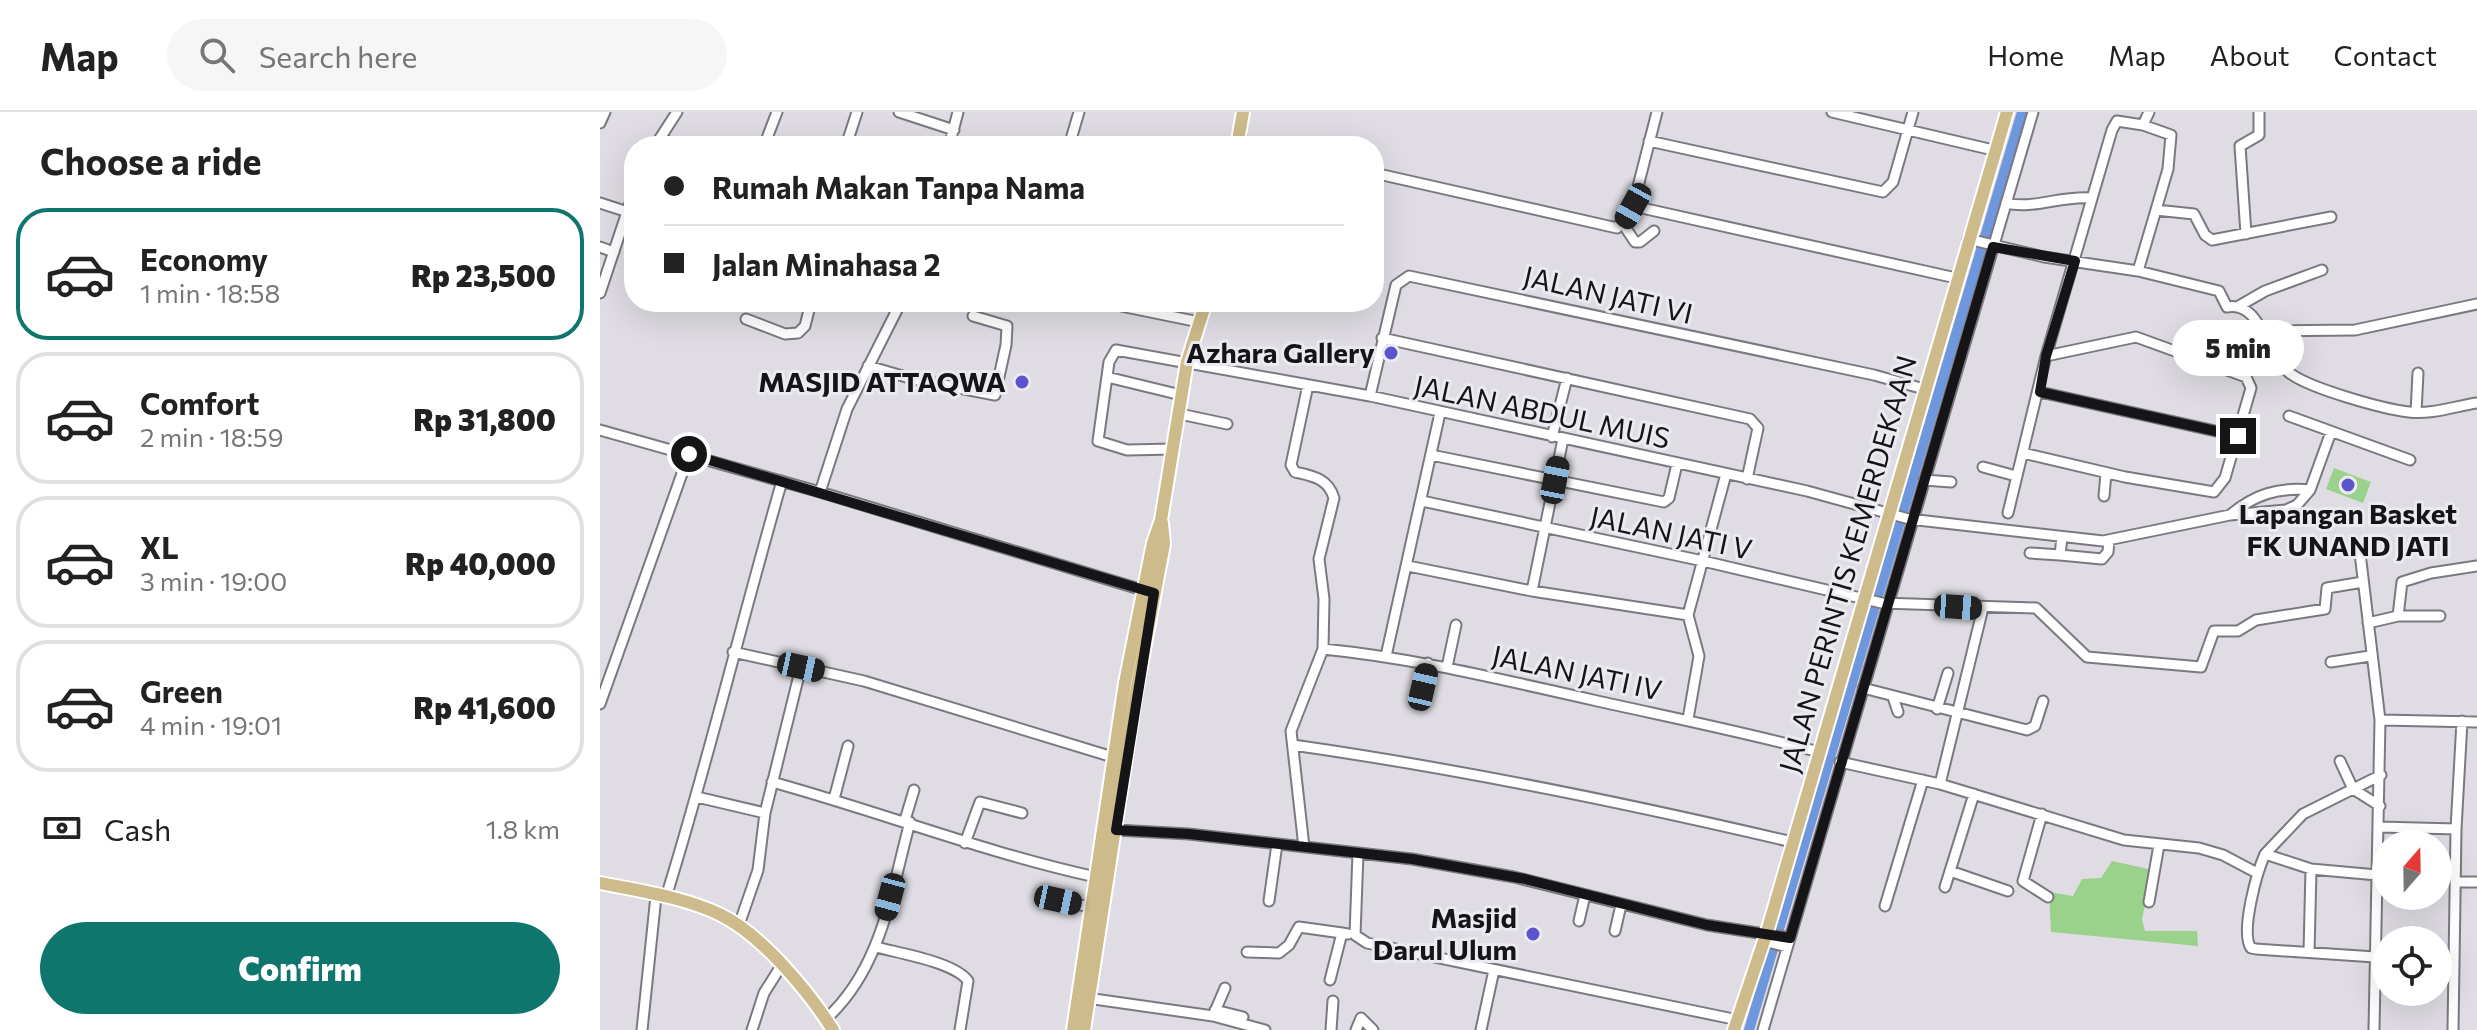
<!DOCTYPE html>
<meta charset="utf-8">
<style>
:root{--surface:#fff;--page:#f6f6f6;--text:#222;--muted:#767676;--line:#e0e0e0;--accent:#0f766e}
body{margin:0;font-family:Commissioner,sans-serif;background:var(--page);color:var(--text);height:100vh;display:flex;flex-direction:column;font-size:30px;white-space:nowrap}
*{box-sizing:border-box;margin:0}
p{font-size:26px;color:var(--muted)}
.icon{flex:none;width:44px;height:44px;fill:none;stroke:currentColor;stroke-width:2;stroke-linecap:round;stroke-linejoin:round}
.map{position:relative;flex:1;overflow:hidden}
.side{display:flex;flex-direction:column;background:var(--surface);width:600px}
.side>*{flex:none}
.guide{position:absolute;left:24px;top:24px;width:760px;height:176px;border-radius:32px;box-shadow:0 8px 32px #0002;display:grid;align-content:center;height:176px;padding:0 40px;background:var(--surface)}
.needle{width:52px;rotate:20deg}
.tools{position:absolute;left:1772px;top:718px;display:grid;gap:16px}
.tools a{display:grid;place-items:center;width:80px;height:80px;border-radius:50%;background:var(--surface);box-shadow:0 8px 32px #0002;font-size:40px}
.end{position:absolute;width:36px;height:36px;margin:-18px;border:10px solid #151416;background:#fff;box-shadow:0 0 0 4px #fff}
.from{border-radius:50%}
.bubble{position:absolute;height:56px;border-radius:28px;background:var(--surface);box-shadow:0 8px 32px #0002;font-size:26px;font-weight:800;line-height:56px;text-align:center}
.car{position:absolute;width:24px;height:48px;margin:-24px -12px;border-radius:10px;box-shadow:0 0 6px 2px #0007;background:linear-gradient(#222 24%,#8ab4d8 0 40%,#222 0 76%,#8ab4d8 0 86%,#222 0)}
.guide b{display:flex;align-items:center;gap:28px;height:76px;font-size:30px}
.guide b+b{border-top:2px solid var(--line)}
.guide i{width:20px;height:20px;background:var(--text)}
ul{padding:0;list-style:none}
li{display:flex;align-items:center;gap:24px;height:132px;margin:0 16px 12px;padding:0 24px;border:4px solid var(--line);border-radius:32px}
li div{flex:1}
li b{display:block;font-size:30px}
li em{font-style:normal;font-weight:800}
li.current{border-color:var(--accent)}
li>.icon{width:72px;height:72px;stroke-width:1.5}
h2{padding:0 40px;font-size:36px;line-height:96px}
.pay{display:flex;align-items:center;gap:20px;height:88px;padding:0 40px;font-size:30px}
.pay p{margin-inline-start:auto}
.primary-button{display:flex;gap:16px;margin-top:auto;padding:16px 40px}
.primary-button a{flex:1;height:92px;border-radius:48px;background:var(--accent);color:#fff;font-size:32px;font-weight:800;line-height:92px;text-align:center}
header{display:flex;align-items:center;gap:48px;box-sizing:border-box;height:112px;padding:0 40px;background:var(--surface);border-bottom:2px solid var(--line)}
header strong{font-size:38px}
nav{display:flex;gap:44px;margin-inline-start:auto;font-size:28px}
.search{width:560px;height:72px;background:var(--page);display:flex;align-items:center;gap:20px;box-sizing:border-box;padding:0 28px;border-radius:44px;color:var(--muted);font-size:30px}
main{display:flex;flex:1;min-height:0}
.map>svg:first-child{display:block}
</style>
<header>
<strong>Map</strong>
<div class="search"><svg class="icon" aria-label="search" viewBox="0 0 24 24"><circle cx="10" cy="10" r="6"/><path d="M15 15l6 6"/></svg>Search here</div>
<nav><a>Home</a><a>Map</a><a>About</a><a>Contact</a></nav>
</header>
<main>
<section class="side">
<h2>Choose a ride</h2>
<ul>
<li class="current"><svg class="icon" aria-label="car" viewBox="0 0 24 24"><path d="M5 17H2v-5l4-1 3-4h7l3 4 3 1v5h-3M9 17h6M6 11h13"/><circle cx="7" cy="17" r="2"/><circle cx="17" cy="17" r="2"/></svg><div><b>Economy</b><p>1 min · 18:58</p></div><em>Rp 23,500</em></li>
<li><svg class="icon" aria-label="car" viewBox="0 0 24 24"><path d="M5 17H2v-5l4-1 3-4h7l3 4 3 1v5h-3M9 17h6M6 11h13"/><circle cx="7" cy="17" r="2"/><circle cx="17" cy="17" r="2"/></svg><div><b>Comfort</b><p>2 min · 18:59</p></div><em>Rp 31,800</em></li>
<li><svg class="icon" aria-label="car" viewBox="0 0 24 24"><path d="M5 17H2v-5l4-1 3-4h7l3 4 3 1v5h-3M9 17h6M6 11h13"/><circle cx="7" cy="17" r="2"/><circle cx="17" cy="17" r="2"/></svg><div><b>XL</b><p>3 min · 19:00</p></div><em>Rp 40,000</em></li>
<li><svg class="icon" aria-label="car" viewBox="0 0 24 24"><path d="M5 17H2v-5l4-1 3-4h7l3 4 3 1v5h-3M9 17h6M6 11h13"/><circle cx="7" cy="17" r="2"/><circle cx="17" cy="17" r="2"/></svg><div><b>Green</b><p>4 min · 19:01</p></div><em>Rp 41,600</em></li>
</ul>
<div class="pay"><svg class="icon" aria-label="cash" viewBox="0 0 24 24"><path d="M3 7h18v10H3z"/><circle cx="12" cy="12" r="2"/></svg>Cash<p>1.8 km</p></div>
<div class="primary-button"><a>Confirm</a></div>
</section>
<div class="map">
<svg width="1877" height="918" viewBox="0 0 1877 918">
<rect width="100%" height="100%" fill="#dfdde3"/>
<path fill="#9ad28c" d="M 1734,356 L 1771,370 L 1763,391 L 1726,377 Z
M 1512,749 L 1553,758 L 1542,807 L 1545,819 L 1597,819 L 1598,834 L 1451,820 L 1449,780 L 1473,784 L 1482,767 L 1501,766 Z"/>
<g fill="none" stroke-linecap="round" stroke-linejoin="round">
<path stroke="#6f97de" stroke-width="10" d="M 1149,918 L 1422,0"/>
<defs>
<path id="minor" d="M 299,0 L 354,18
M 1232,0 L 1393,38
M 0,11 L 5,0
M 60,26 L 77,34
M 638,28 L 663,34
M 1049,29 L 1283,80 L 1293,70 L 1313,0
M 55,34 L 77,0
M 164,34 L 177,0
M 246,34 L 257,0
M 349,34 L 358,0
M 469,34 L 479,0
M 774,61 L 1017,116 L 1033,94 L 1057,0
M 0,91 L 34,102
M 1406,91 C 1433,98 1462,83 1491,86
M 1033,94 L 1356,166
M 1556,98 L 1594,102 L 1605,123 L 1612,128 L 1731,105
M 1023,112 L 1035,130 L 1040,130 L 1054,119
M 1646,122 L 1640,34 L 1659,23 L 1659,0
M 1368,127 L 1444,145 L 1538,159 L 1619,179 L 1627,195 C 1662,188 1666,245 1691,262 C 1712,277 1783,297 1809,300 C 1831,303 1856,294 1877,291
M 0,135 L 14,140
M 1538,159 L 1568,57 L 1571,23 L 1543,13
M 0,181 L 34,79
M 521,194 L 599,210
M 1639,194 L 1665,179 L 1722,158
M 146,207 L 185,222 L 198,221 L 205,214 L 211,190
M 1661,219 L 1755,218 L 1877,192
M 782,226 L 1150,307 L 1158,316 L 1147,367
M 268,254 L 313,267 L 395,283 L 406,233 L 407,214 L 373,204
M 507,265 L 581,283
M 1440,280 L 1638,324
M 770,284 L 796,173 L 809,164 L 1274,263 L 1324,277
M 1816,300 L 1818,261
M 580,302 L 627,312
M 1689,304 L 1810,348
M 0,318 L 220,380 L 549,480
M 952,325 L 967,266
M 574,337 L 527,338 L 498,329 L 509,250 L 516,238 L 770,284 L 1207,379 L 1309,407 L 1503,429 L 1630,403 L 1686,398 L 1697,393 L 1710,378 L 1731,320
M 1423,341 L 1525,365 L 1614,380 L 1625,366 L 1651,276 L 1646,265 L 1536,225 L 1446,244
M 831,343 L 1064,390 L 1069,386 L 1077,352
M 1383,355 L 1416,364
M 1324,368 L 1351,370
M 220,380 L 247,297 L 301,190
M 1504,384 L 1506,361
M 822,389 L 1103,449 L 1282,491 L 1436,496 L 1487,545 L 1601,555 L 1614,519 L 1638,519 L 1656,508 L 1725,497 L 1727,476 L 1763,470
M 1408,401 L 1446,244 L 1512,18 L 1517,9 L 1543,13 L 1549,0
M 1630,403 C 1655,382 1679,375 1710,378
M 1462,425 L 1460,443 L 1502,447 L 1508,440 L 1509,429
M 1430,441 L 1460,443
M 1760,441 L 1780,608 L 1774,918
M 808,454 L 932,479 L 1088,503
M 932,479 L 963,327
M 1798,504 L 1840,504
M 1768,511 L 1798,504 L 1802,470 L 1831,461 L 1877,454
M 723,537 C 815,546 903,568 993,588 C 1069,605 1144,620 1219,640
M 133,540 L 264,569 L 516,646
M 786,544 L 840,301
M 1731,550 L 1770,544
M 847,555 L 856,513
M 823,575 L 828,551
M 1263,576 L 1427,618 L 1435,614 L 1443,589
M 1293,585 L 1298,600
M 0,592 L 89,342
M 1337,597 L 1348,561
M 1088,607 L 1099,544 L 1088,503 L 1126,362
M 1780,608 L 1877,610
M 693,633 C 861,657 1026,691 1192,730
M 1740,649 L 1753,677 L 1780,694
M 1240,650 L 1340,672 L 1524,728 L 1599,736 L 1623,743 L 1657,761
M 172,670 C 281,700 386,741 496,765
M 1340,672 L 1383,496
M 1374,682 L 1350,759 L 1408,779
M 97,685 L 165,701
M 234,687 L 248,634
M 1442,702 L 1423,769 L 1448,785
M 305,708 L 314,678
M 1779,715 L 1856,717
M 516,718 L 589,722 L 812,747 L 914,765 L 1107,813 L 1190,826
M 365,731 L 380,690 L 422,701
M 704,735 L 691,619 L 723,537 L 724,487 L 719,447 L 734,386 C 728,366 712,364 695,360 L 691,353 L 708,273
M 758,741 L 755,823 L 767,831 L 1138,908
M 1665,742 L 1703,702 L 1781,663
M 1711,757 L 1777,763
M 1855,770 L 1877,770
M 1345,775 L 1350,759
M 66,785 C 109,647 142,507 182,369
M 458,788 L 490,795
M 669,789 L 677,732
M 1549,790 L 1559,733
M 1285,794 L 1323,668
M 979,809 L 985,783
M 139,813 L 158,758 L 165,701 L 201,555
M 1015,819 L 1021,793
M 1164,829 L 1187,835
M 276,835 C 298,841 355,850 368,869 L 360,918
M 647,840 L 679,841 L 689,833 L 699,815 L 742,821
M 1709,840 L 1711,757 L 1665,742 C 1657,760 1640,820 1651,836 L 1656,837 L 1775,845
M 730,868 L 742,821 L 748,822
M 487,886 L 613,904 L 665,918
M 615,898 L 643,905
M 613,904 L 625,876
M 226,907 C 282,856 291,780 310,710
M 42,918 L 56,784
M 152,918 L 164,881 L 181,854
M 731,918 L 733,889
M 756,918 L 761,906 L 773,918
M 881,918 L 894,858
M 1163,918 L 1433,0
M 1853,918 L 1856,717 L 1862,609"/>
<path id="major" d="M 637,34 L 643,0
M 0,771 C 40,779 84,785 121,803 C 162,823 209,880 233,918
M 473,918 L 525,571 L 553,431 L 561,408 L 587,250 L 606,190
M 484,918 L 536,580 L 564,432 L 562,411
M 1134,918 L 1167,820 L 1407,0"/>
</defs>
<use href="#minor" stroke="#7b797f" stroke-width="13"/>
<use href="#major" stroke="#fff" stroke-width="16"/>
<use href="#minor" stroke="#fff" stroke-width="9"/>
<use href="#major" stroke="#cebb8b" stroke-width="12"/>
</g>
<g fill="none" stroke-linecap="round" stroke-linejoin="round">
<path stroke="#151416" stroke-width="10" d="M 89,342 L 554,481 L 516,718 L 589,722 L 812,747 L 925,767 L 1107,813 L 1190,826 L 1393,135 L 1475,149 L 1446,244 L 1440,280 L 1638,324"/>
</g>
<g fill="#5c54cd" stroke="#eceaf1" stroke-width="3">
<circle cx="791" cy="241" r="8"/>
<circle cx="422" cy="270" r="8"/>
<circle cx="1748" cy="373" r="8"/>
<circle cx="933" cy="822" r="8"/>
</g>
<g text-anchor="middle" stroke-width="6" stroke-linejoin="round" paint-order="stroke">
<g font-size="28" fill="#151416" stroke="#eceaf1">
<text transform="translate(1008 183) rotate(13)" y="10">JALAN JATI VI</text>
<text transform="translate(942 300) rotate(12)" y="10">JALAN ABDUL MUIS</text>
<text transform="translate(1071 421) rotate(12)" y="10">JALAN JATI V</text>
<text transform="translate(1248 452) rotate(-74)" y="10">JALAN PERINTIS KEMERDEKAAN</text>
<text transform="translate(977 561) rotate(12)" y="10">JALAN JATI IV</text>
</g>
<g font-size="28" font-weight="bold" fill="#151416" stroke="#eceaf1" text-anchor="end">
<text x="775" y="251">Azhara Gallery</text>
<text x="406" y="280">MASJID ATTAQWA</text>
<text x="1748" y="412" text-anchor="middle">Lapangan Basket<tspan x="1748" dy="32">FK UNAND JATI</tspan></text>
<text x="917" y="816">Masjid<tspan x="917" dy="32">Darul Ulum</tspan></text>
</g>
</g>
</svg>
<div class="tools">
<a><svg class="needle" viewBox="-14 -14 28 28"><path d="M0-13l5 13h-10z" fill="#e53935"/><path d="M0 13l5-13h-10z" fill="#767676"/></svg></a>
<a><svg class="icon" aria-label="locate" viewBox="0 0 24 24"><circle cx="12" cy="12" r="6"/><path d="M12 2v4M12 18v4M2 12h4M18 12h4"/></svg></a>
</div>
<i class="end from" style="left:89px;top:342px"></i>
<i class="end" style="left:1638px;top:324px"></i>
<div class="bubble" style="left:1572px;top:208px;width:132px">5 min</div>
<i class="car" style="left:1033px;top:94px;rotate:209deg"></i>
<i class="car" style="left:955px;top:368px;rotate:11deg"></i>
<i class="car" style="left:1358px;top:495px;rotate:94deg"></i>
<i class="car" style="left:201px;top:555px;rotate:102deg"></i>
<i class="car" style="left:823px;top:575px;rotate:13deg"></i>
<i class="car" style="left:290px;top:785px;rotate:195deg"></i>
<i class="car" style="left:458px;top:788px;rotate:102deg"></i>
<div class="guide">
<b><i class="from"></i>Rumah Makan Tanpa Nama</b>
<b><i></i>Jalan Minahasa 2</b>
</div>
</div>
</main>
